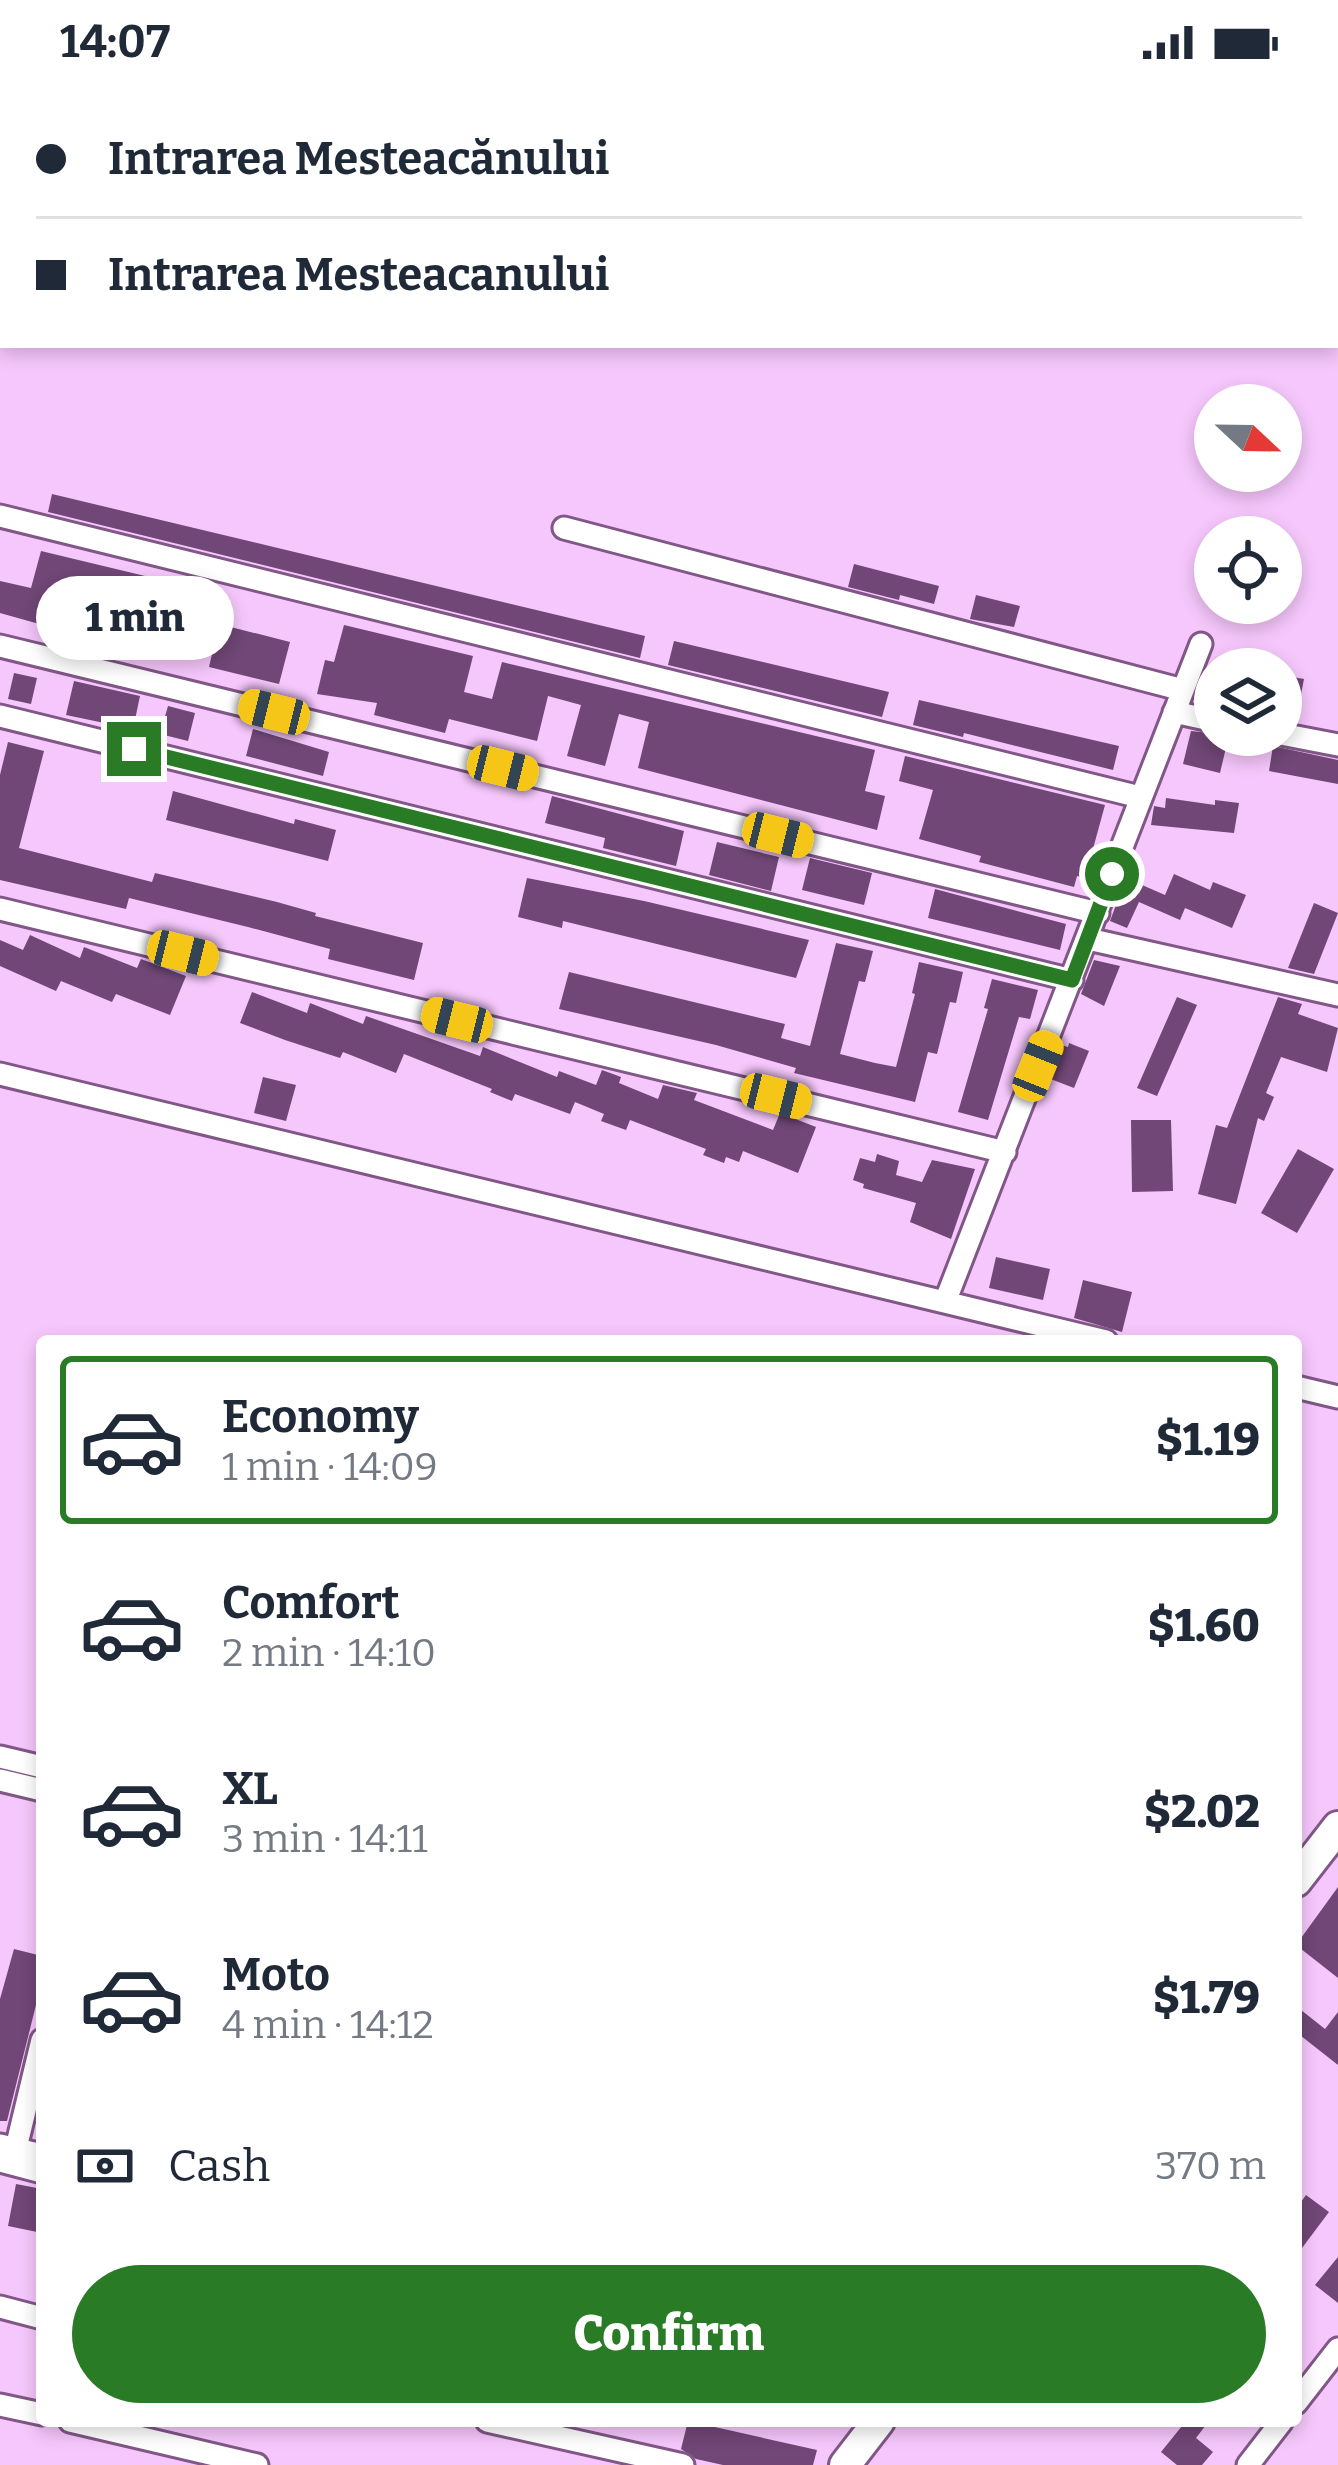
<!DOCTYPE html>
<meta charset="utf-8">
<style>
:root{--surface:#fff;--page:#f2f2f3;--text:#1f2937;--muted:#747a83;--line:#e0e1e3;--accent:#297b26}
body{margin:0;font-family:Bitter,serif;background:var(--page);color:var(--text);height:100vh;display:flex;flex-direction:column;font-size:45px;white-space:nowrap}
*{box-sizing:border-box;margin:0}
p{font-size:39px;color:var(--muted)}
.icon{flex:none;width:66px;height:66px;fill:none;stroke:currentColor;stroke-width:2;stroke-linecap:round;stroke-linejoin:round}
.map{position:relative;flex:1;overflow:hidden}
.side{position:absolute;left:36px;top:1251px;width:1266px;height:1092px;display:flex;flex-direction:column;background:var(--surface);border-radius:12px;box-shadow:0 6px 18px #0003}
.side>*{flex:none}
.guide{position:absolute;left:0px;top:0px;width:1338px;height:264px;box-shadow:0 6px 18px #0003;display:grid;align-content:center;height:264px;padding:0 36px;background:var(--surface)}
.needle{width:78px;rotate:112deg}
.fabs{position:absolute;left:1194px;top:300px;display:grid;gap:24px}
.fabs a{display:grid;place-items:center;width:108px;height:108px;border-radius:50%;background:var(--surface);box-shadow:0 6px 18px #0003;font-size:60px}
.end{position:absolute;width:54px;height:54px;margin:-27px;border:15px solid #297b26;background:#fff;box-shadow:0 0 0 6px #fff}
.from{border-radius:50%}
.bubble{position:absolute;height:84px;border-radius:42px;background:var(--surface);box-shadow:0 6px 18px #0003;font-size:39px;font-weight:800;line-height:84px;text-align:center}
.car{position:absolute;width:36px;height:72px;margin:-36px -18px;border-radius:15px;box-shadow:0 0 9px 3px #0007;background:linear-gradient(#f5c518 24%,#345 0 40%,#f5c518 0 76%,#345 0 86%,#f5c518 0)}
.guide b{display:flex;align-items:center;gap:42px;height:114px;font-size:45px}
.guide b+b{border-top:3px solid var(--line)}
.guide i{width:30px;height:30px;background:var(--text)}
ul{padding:21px 0 0;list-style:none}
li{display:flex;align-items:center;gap:36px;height:168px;margin:0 24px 18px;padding:0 12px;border:6px solid transparent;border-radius:12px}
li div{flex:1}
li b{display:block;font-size:45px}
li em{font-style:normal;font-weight:800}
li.active{border-color:var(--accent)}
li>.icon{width:108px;height:108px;stroke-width:1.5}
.pay{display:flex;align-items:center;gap:30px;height:132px;padding:0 36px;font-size:45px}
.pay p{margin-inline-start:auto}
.action{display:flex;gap:24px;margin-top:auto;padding:24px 36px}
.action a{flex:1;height:138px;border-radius:72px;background:var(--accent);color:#fff;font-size:48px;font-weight:800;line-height:138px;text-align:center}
.status{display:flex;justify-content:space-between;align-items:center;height:84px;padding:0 60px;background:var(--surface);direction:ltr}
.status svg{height:33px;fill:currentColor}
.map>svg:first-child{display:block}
</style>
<div class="status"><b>14:07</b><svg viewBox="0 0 49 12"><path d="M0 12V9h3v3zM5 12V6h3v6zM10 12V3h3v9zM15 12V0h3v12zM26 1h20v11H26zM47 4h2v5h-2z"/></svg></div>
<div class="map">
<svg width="1338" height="2381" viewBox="0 0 1338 2381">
<rect width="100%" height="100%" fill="#f6c7fc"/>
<path fill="#704776" d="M 52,410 L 645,552 L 640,574 L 48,428 Z
M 41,467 L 170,498 L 163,524 L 118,512 L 106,558 L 83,552 L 92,514 L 66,508 L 57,545 L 0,529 L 0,497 L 31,504 Z
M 854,480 L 939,502 L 934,520 L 900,511 L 899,516 L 848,503 Z
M 976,511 L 1020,522 L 1014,543 L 970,535 Z
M 219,540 L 290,558 L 279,600 L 209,583 Z
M 344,541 L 473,572 L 464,608 L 492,615 L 502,578 L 875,666 L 865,707 L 885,712 L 877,746 L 638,684 L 649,638 L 619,630 L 605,682 L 567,672 L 581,621 L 548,612 L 537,657 L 449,635 L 445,649 L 374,631 L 377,619 L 317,610 L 325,576 L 334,578 Z
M 674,557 L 889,608 L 882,633 L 668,581 Z
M 14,589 L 37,594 L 31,620 L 8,615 Z
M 1281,591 L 1304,595 L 1299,620 L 1281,616 Z
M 74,597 L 140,612 L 133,645 L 66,631 Z
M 919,616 L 1119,662 L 1113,686 L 964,649 L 963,653 L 913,641 Z
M 168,622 L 195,629 L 188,657 L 160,650 Z
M 253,645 L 329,668 L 323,692 L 246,672 Z
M 1191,647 L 1229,651 L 1220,689 L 1183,680 Z
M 8,658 L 44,667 L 19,764 L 152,798 L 155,789 L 277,818 L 316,829 L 315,832 L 423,859 L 414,896 L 328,875 L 330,865 L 248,843 L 129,814 L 126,825 L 0,796 L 0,691 Z
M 1273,662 L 1338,676 L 1338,700 L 1269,687 Z
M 905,672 L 1105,721 L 1085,794 L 1077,792 L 1074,803 L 979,778 L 981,772 L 919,755 L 933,706 L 899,697 Z
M 173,707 L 294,740 L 295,735 L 336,746 L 328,777 L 166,736 Z
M 552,712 L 684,747 L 676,782 L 603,764 L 605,754 L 545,739 Z
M 1166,714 L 1215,721 L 1215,716 L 1239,719 L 1234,749 L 1151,741 L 1154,722 L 1165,724 Z
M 717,758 L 779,773 L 771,807 L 709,791 Z
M 810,774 L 872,789 L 864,821 L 802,806 Z
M 1174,790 L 1210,806 L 1213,798 L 1246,811 L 1232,844 L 1185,824 L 1180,836 L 1139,818 L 1127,844 L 1110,837 L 1126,794 L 1165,811 Z
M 527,794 L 644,817 L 809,856 L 796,894 L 563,837 L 562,844 L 518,833 Z
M 935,805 L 1066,840 L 1060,866 L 928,834 Z
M 1314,819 L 1338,829 L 1314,890 L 1288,884 Z
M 30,851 L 80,874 L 84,863 L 137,884 L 141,875 L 186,892 L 170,931 L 116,910 L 112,918 L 61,897 L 56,907 L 0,882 L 0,856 L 23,866 Z
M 836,859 L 873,867 L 865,898 L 859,897 L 840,970 L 875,979 L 896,983 L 915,910 L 912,909 L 919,878 L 963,888 L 956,919 L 950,918 L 937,970 L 928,968 L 915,1018 L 794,989 L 796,984 L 716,961 L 559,925 L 569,888 L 785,940 L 781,954 L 810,962 Z
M 1094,876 L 1120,882 L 1104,922 L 1081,910 Z
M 992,895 L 1038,906 L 1030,935 L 1019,933 L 988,1036 L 958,1028 L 988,925 L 984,924 Z
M 252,908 L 307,929 L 310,919 L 363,940 L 366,932 L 480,972 L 483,963 L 557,993 L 559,987 L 596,1001 L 602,986 L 621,993 L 619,999 L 658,1015 L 663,1001 L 697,1009 L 694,1016 L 773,1046 L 780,1029 L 816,1043 L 798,1089 L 743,1067 L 739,1078 L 726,1073 L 724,1079 L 703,1071 L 706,1065 L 630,1036 L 626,1046 L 601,1037 L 604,1030 L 575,1018 L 570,1030 L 515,1010 L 512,1017 L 490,1008 L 492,1005 L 404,970 L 396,989 L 343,968 L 340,974 L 285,956 L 240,939 Z
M 1177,913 L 1197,921 L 1157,1012 L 1137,1004 Z
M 1278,913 L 1302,920 L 1298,930 L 1338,944 L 1327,988 L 1281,973 L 1266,1009 L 1274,1013 L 1264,1037 L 1258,1034 L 1236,1120 L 1198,1110 L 1216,1041 L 1227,1044 Z
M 1069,959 L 1089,967 L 1074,1004 L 1048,994 L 1061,961 L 1068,963 Z
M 263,993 L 296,1001 L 286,1037 L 254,1029 Z
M 1131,1036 L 1171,1036 L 1173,1107 L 1132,1108 Z
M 1298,1065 L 1334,1085 L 1297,1149 L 1261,1129 Z
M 877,1070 L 899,1077 L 896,1091 L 922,1098 L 932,1076 L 975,1085 L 951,1155 L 910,1138 L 916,1119 L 863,1104 L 864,1100 L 853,1096 L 860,1074 L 875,1078 Z
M 996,1173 L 1050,1185 L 1043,1216 L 989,1204 Z
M 1083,1196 L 1132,1208 L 1122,1248 L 1074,1234 Z
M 1338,1803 L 1338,1894 L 1296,1861 Z
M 14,1865 L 42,1872 L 42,1897 L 7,2037 L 0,2037 L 0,1915 Z
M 1296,1922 L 1325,1945 L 1338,1928 L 1338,1981 L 1296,1948 Z
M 16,2100 L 42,2105 L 42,2149 L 8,2142 Z
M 1306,2111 L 1329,2128 L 1296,2172 L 1296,2125 Z
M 1338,2173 L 1338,2219 L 1315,2201 Z
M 688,2337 L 817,2366 L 813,2381 L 723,2381 L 696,2375 L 681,2365 Z
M 1186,2337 L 1209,2337 L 1196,2354 L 1213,2368 L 1202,2381 L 1177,2381 L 1161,2368 Z"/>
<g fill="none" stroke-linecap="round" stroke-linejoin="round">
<defs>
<path id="street" d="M 0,432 L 1140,713
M 564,444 L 1183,606
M 0,562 L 1098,829
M 1174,628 L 1215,637
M 0,632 L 1072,896
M 1281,650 L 1338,661
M 0,825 L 1005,1068
M 1088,855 L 1338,911
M 0,990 L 1106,1257
M 945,1218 L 1201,560
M 1296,1303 L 1338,1313
M 0,1673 L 42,1683
M 0,1696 L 42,1706
M 0,2061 L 42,2071
M 16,2064 L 42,1956
M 0,2077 L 42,2088
M 0,2223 L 42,2234
M 1296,2319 L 1338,2265
M 0,2321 L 42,2330
M 70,2337 L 257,2381
M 487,2337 L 683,2381
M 1248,2381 L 1282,2337"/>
<path id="secondary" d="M 1296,1797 L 1338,1743
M 845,2381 L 879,2337"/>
</defs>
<use href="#street" stroke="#805786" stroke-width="27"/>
<use href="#secondary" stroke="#805786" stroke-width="36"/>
<use href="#street" stroke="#fff" stroke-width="21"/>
<use href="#secondary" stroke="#fff" stroke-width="30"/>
</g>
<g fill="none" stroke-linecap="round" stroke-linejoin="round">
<path stroke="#297b26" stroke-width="15" d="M 134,665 L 1072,896 L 1112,790"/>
</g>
</svg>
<div class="fabs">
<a><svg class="needle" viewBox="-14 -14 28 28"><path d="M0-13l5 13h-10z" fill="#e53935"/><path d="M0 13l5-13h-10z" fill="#747a83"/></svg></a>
<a><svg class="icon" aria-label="locate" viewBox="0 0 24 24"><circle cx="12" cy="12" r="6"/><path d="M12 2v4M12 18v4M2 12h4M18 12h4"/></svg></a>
<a><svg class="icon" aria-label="layers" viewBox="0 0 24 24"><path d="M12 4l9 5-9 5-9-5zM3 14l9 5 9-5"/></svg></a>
</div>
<i class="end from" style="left:1112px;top:790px"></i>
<i class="end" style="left:134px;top:665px"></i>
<div class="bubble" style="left:36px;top:492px;width:198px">1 min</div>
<i class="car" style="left:274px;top:628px;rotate:284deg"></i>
<i class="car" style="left:503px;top:684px;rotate:104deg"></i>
<i class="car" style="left:778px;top:751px;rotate:104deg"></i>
<i class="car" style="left:183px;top:869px;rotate:104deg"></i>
<i class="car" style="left:457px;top:936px;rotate:284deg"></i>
<i class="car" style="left:1038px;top:982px;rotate:22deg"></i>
<i class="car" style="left:776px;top:1012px;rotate:104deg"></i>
<div class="guide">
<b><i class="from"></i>Intrarea Mesteacănului</b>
<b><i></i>Intrarea Mesteacanului</b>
</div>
<section class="side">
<ul>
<li class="active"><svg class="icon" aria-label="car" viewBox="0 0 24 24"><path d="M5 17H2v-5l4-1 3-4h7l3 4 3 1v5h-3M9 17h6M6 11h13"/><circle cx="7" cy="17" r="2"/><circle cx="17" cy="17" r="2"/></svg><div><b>Economy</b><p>1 min · 14:09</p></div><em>$1.19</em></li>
<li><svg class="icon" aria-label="car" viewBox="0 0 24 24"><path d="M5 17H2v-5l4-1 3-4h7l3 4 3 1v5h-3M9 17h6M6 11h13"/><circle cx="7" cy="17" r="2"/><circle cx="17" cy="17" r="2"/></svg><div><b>Comfort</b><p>2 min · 14:10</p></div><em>$1.60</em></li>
<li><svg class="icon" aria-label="car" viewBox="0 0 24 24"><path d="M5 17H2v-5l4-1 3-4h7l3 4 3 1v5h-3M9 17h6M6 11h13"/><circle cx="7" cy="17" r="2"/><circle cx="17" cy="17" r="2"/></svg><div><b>XL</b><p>3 min · 14:11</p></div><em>$2.02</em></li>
<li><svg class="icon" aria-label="car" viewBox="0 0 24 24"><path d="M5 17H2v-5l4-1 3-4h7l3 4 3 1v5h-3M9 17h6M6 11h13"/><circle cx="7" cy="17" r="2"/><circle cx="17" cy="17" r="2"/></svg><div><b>Moto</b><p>4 min · 14:12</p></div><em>$1.79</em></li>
</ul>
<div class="pay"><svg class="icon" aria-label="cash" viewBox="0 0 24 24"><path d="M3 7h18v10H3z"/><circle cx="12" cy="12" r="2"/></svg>Cash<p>370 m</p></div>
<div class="action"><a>Confirm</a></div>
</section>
</div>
